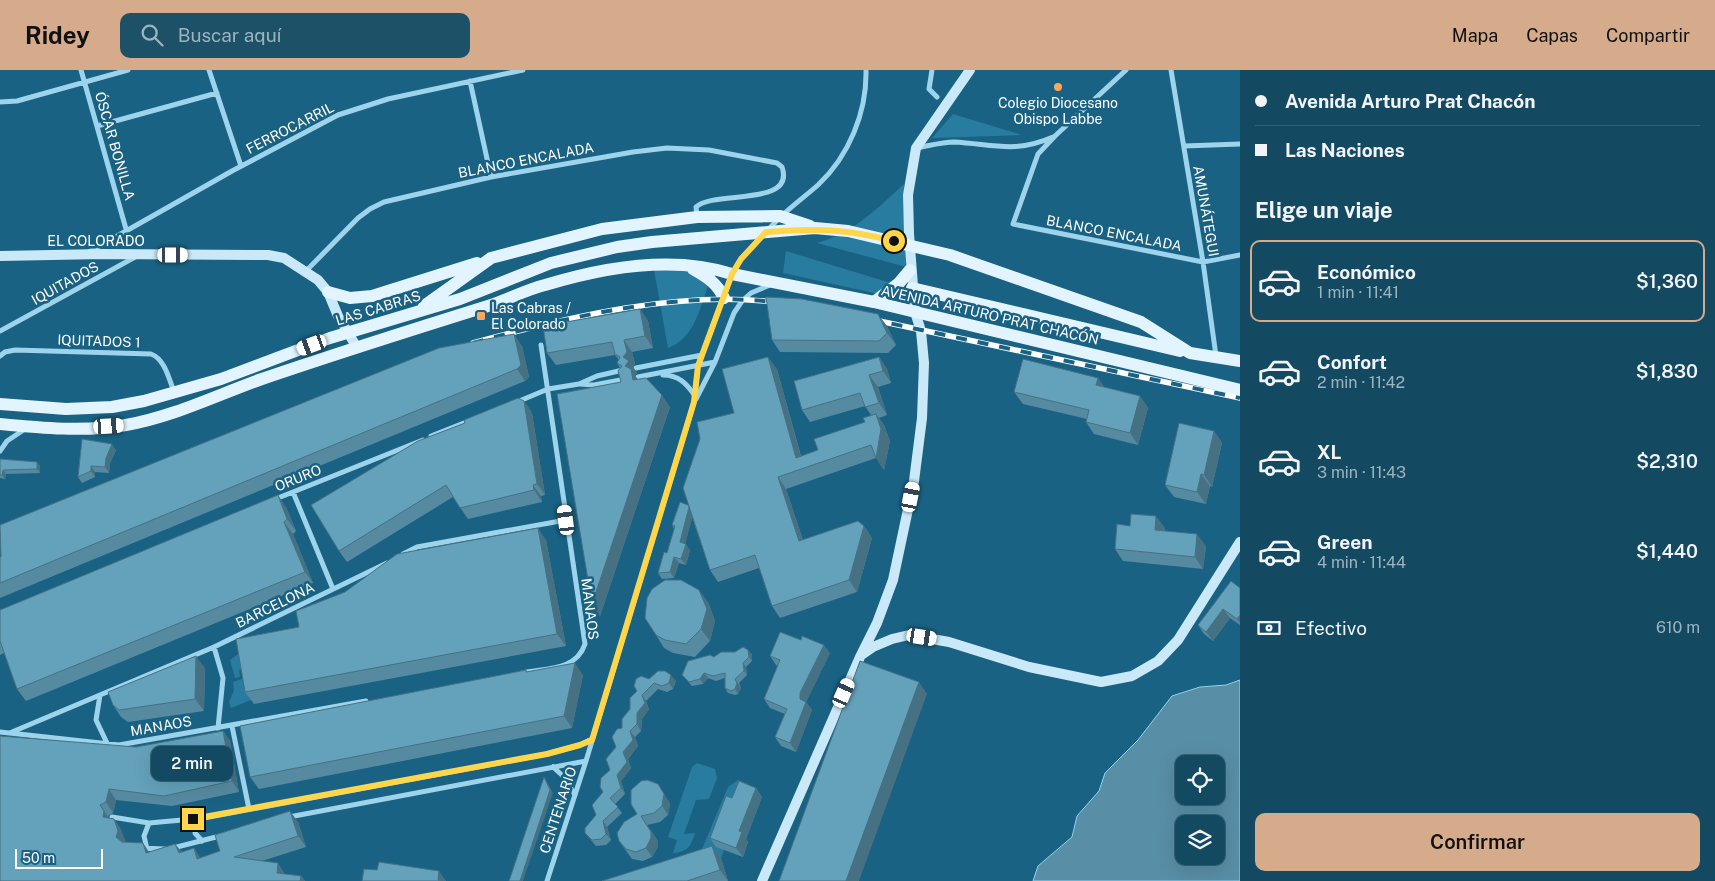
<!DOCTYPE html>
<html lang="es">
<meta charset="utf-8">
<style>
:root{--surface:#134a62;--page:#1c5168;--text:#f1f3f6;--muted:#9db3be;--line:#326277;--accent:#d6ab8b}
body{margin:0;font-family:"Public Sans",sans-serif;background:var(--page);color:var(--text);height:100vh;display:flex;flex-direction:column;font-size:19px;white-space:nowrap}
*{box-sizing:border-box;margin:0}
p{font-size:16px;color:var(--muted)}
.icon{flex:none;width:28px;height:28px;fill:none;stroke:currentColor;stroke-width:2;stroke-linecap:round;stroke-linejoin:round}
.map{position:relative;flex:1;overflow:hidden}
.side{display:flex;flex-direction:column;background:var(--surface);width:475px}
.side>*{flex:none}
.top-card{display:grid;align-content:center;height:110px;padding:0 15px;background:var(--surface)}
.fabs{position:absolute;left:1175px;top:685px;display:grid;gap:10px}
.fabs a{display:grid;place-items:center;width:50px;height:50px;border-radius:10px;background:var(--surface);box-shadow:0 5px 20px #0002,0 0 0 1px var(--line);font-size:25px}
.scale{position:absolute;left:15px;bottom:12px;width:88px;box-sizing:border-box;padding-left:5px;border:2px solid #fff;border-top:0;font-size:14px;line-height:18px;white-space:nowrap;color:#fff;-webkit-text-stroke:4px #196283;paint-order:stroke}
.end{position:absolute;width:22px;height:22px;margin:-11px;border:6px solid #ffd54a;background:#111;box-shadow:0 0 0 2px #111}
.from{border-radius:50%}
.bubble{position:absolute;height:35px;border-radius:10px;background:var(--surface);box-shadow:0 5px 20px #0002,0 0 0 1px var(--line);font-size:16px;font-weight:600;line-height:35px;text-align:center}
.car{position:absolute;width:15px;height:30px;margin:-15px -8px;border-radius:6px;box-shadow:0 0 4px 1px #0007;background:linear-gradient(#fff 24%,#345 0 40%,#fff 0 76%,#345 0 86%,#fff 0)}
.top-card b{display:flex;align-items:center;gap:18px;height:48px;font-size:19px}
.top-card b+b{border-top:1px solid var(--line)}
.top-card i{width:12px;height:12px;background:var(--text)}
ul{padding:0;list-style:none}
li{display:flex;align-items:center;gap:15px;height:82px;margin:0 10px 8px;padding:0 5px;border:2px solid transparent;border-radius:10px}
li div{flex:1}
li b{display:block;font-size:19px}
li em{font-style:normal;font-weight:600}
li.active{border-color:var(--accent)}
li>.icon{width:45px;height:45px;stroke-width:1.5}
h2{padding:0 15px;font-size:22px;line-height:60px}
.pay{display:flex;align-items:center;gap:12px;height:55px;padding:0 15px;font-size:19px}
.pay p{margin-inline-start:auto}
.cta{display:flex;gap:10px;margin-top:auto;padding:10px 15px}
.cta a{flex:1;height:58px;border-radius:10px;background:var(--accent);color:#111;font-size:20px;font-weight:600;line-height:58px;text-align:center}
header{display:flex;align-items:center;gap:30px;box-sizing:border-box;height:70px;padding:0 25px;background:var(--accent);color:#111}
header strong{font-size:24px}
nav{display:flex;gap:28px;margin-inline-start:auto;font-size:18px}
.search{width:350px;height:45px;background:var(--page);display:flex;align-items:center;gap:12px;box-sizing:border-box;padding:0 18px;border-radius:10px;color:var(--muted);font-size:19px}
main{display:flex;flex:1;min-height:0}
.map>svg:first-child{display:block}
</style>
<header>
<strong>Ridey</strong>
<div class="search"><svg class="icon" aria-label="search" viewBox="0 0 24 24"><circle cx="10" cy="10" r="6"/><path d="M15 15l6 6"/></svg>Buscar aquí</div>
<nav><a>Mapa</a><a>Capas</a><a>Compartir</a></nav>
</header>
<main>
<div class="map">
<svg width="1240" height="811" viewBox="0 0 1240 811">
<rect width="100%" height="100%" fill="#196283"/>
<path fill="#287ca0" d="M 953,44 L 1022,65 L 932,68 Z
M 904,114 L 903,135 L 910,198 L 817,173 C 852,164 878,138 904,114 Z
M 786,181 L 894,214 L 892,227 L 783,203 Z
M 653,194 L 676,195 L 707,208 L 708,216 C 699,241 694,268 668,278 Z
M 242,581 L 246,598 L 239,600 L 240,607 L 235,608 L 230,590 Z
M 242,609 L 244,617 L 249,616 L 251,630 L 231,638 L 229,632 L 234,620 L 233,612 Z
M 697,693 L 715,699 L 717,708 L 709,729 L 696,730 L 684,764 L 695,763 C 691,776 688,782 673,783 L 677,770 L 668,767 L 692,697 Z
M 738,710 L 748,714 L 721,788 L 700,784 L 728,717 Z"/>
<path fill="#588ea6" stroke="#90d3ee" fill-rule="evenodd" d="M 1240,610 L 1240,811 L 1033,811 L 1038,796 L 1072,767 L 1077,746 L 1099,721 L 1105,703 L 1138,670 L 1172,626 L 1200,617 L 1226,615 ZM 1184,694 L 1216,694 L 1216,726 L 1184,726 ZM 1184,754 L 1216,754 L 1216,786 L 1184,786 Z"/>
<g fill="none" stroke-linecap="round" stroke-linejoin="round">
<path stroke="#9ed4eb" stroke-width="5" d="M 81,0 L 126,159
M 209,0 L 241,96
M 932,0 L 929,19 L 937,27
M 1126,0 L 1055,66 L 1038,84 L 1013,154 L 1203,192 L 1240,185
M 1171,0 L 1203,192 L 1216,286
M 470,11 L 491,107
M 0,32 L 17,31 L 128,0
M 97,56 L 217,23
M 1184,76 L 1240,74
M 916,78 C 928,76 942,72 954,72 C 993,74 1014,84 1053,67
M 769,159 C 783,142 801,130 818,115 C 849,86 867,42 866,0
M 89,182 L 232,101 L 338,45 L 388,29 L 523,0
M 306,201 L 358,148 L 370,139 L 384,132 L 491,107 L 633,82 L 667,78 L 709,80 L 777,93 L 782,97 C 796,137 714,120 696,137 L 697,147
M 0,261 L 137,186
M 0,286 L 5,282 L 15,280 L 151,284 C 165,289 169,309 174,322
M 636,298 L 702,285
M 663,305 C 679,305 687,314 695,326
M 638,307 L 715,292
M 580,314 L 594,315 L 626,309
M 696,329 L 715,292 L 734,243 L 742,231 L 751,223 L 770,215
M 517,332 L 548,319 L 579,314 L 597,306 L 623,300
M 431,366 L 469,351
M 0,381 L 7,371 L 25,359
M 293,422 L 333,519
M 273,430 L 423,370
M 403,484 L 417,477 L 566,450
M 214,577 L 223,608 L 218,658
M 522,603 C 546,598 576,601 585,574 L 541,275
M 100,625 L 96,650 L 107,673
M 232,656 L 249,739
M 0,662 L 119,675 L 366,631
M 12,662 L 214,577 L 387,493
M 553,697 L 563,706 L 575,725
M 112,747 L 149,753 L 204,748 L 547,684 L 580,675 L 592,669
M 289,747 L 586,691
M 202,771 L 195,763 L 196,758 L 204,748
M 141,778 L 165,779
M 173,778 L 220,766
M 147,779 L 144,766 L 149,753
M 547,811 L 586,691 L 694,332 L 698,296 L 732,204 L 741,189 L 763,165"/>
<path stroke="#cae9f8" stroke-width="10" d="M 0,186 L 103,184 L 268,185 L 284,188 L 318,210 L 328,222 L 338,246 L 356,276
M 863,584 L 873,577 L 892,569 L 909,565 L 949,572 L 1029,597 L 1101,612 L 1132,606 L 1158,591 L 1178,570 L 1240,472
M 762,811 L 860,587 L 877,553 L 893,510 L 914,411 L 922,348 L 924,293 L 921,261 L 915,242 L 909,164 L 908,125 L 916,78 L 970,0"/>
<path stroke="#e2f4ff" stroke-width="12" d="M 693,199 C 707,207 717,213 724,228
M 912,218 L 1180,281
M 328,222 L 350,228 L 372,226 L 477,193
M 874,232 L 899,213 L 910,200
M 424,236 L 491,188 L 602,159 L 697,147 L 780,146 L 810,156
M 0,334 L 66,339 L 112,337 L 144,331 L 221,309 L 330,268 L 460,229 L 551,193 L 617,177 L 652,172 L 815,158 L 848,161 L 950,185 L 1141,252 L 1190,283 L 1240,291
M 0,354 C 41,358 85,362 126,355 C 172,347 215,326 259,310 C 335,284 411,260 488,236 C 507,230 525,220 545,215 C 604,197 673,185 732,204 L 874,232 L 1240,320"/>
<defs>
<path id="rail" d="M 870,249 L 1240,328
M 473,273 C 568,247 683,219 781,233"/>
</defs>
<use href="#rail" stroke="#fff" stroke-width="5.5"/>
<use href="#rail" stroke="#196283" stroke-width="4" stroke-dasharray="11" stroke-linecap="butt"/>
</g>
<path fill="#568aa1" d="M 640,239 L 648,251 L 653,278 L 632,282 L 635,294 L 633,297 L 637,303 L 635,306 L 638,309 L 670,337 L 600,546 L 592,534 L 621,312 L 620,298 L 617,293 L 619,290 L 615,285 L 556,295 L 547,283 Z
M 887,256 L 896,275 L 888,283 L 780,282 L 772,270 Z
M 522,276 L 529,307 L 525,311 L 0,528 L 0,487 Z
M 879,287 L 887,299 L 891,313 L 878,317 L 887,345 L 879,348 L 884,355 L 890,371 L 884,400 L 876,388 L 786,419 L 803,470 L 864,456 L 872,468 L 857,522 L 780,548 L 772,536 L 759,498 L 718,512 L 710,500 L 692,447 L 685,474 L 690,480 L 686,495 L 679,493 L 674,508 L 662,509 L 658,503 L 667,483 L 674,459 L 672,455 L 688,435 L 734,343 L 777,299 L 801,386 L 818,380 L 865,352 L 871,345 L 865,336 L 810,352 L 802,340 Z
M 1098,308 L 1104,317 L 1140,326 L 1148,338 L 1138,375 L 1094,364 L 1086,352 L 1087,349 L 1023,334 L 1014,322 Z
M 524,331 L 532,343 L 545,425 L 541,426 L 542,432 L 468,449 L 453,427 L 347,492 L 339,481 Z
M 1214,361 L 1222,373 L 1212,417 L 1210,416 L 1206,434 L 1174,427 L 1165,415 Z
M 82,369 L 116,380 L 110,393 L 109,403 L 95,402 L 95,407 L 82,413 L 78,407 Z
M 0,389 L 37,392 L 40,396 L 40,403 L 6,404 L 5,409 L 0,408 Z
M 286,437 L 296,461 L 293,464 L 313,513 L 26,631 L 17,619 L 4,583 L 0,585 L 0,540 Z
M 1165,458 L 1164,461 L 1206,476 L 1203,499 L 1123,491 L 1115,479 Z
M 546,470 L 566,576 L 254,634 L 245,622 L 299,557 Z
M 1240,518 L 1240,555 L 1230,548 L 1213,571 L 1204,564 L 1198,555 Z
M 708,532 L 715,551 L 710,571 L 695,587 L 673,583 L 664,578 L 656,565 Z
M 830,583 L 806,632 L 812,640 L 796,682 L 781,676 L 775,667 L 785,644 L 770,638 L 764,629 L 778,596 L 776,595 L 770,586 Z
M 752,584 L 752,591 L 746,597 L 747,605 L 739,613 L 741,618 L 738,624 L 735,625 L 728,623 L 725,618 L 725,608 L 716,611 L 708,608 L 703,614 L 692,616 L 682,605 L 714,587 Z
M 205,598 L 204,641 L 128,652 L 121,647 L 113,635 Z
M 526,600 L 527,602 L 583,605 L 572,658 L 259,719 L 250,707 Z
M 649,609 L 676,611 L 673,619 L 667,622 L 658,619 L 646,631 L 649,639 L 642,649 L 641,661 L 635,667 L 638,676 L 628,689 L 631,698 L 621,711 L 625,724 L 615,734 L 622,743 L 607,757 L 611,770 L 606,775 L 596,776 L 590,769 L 585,763 L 596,745 L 616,677 L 630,639 Z
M 223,661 L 230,671 L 239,722 L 172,736 L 116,730 L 113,743 L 108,746 L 109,748 L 114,749 L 121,760 L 125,773 L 143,773 L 149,782 L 175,774 L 182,782 L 194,778 L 200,788 L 298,752 L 306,777 L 262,791 L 285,804 L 301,806 L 305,811 L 0,811 L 136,677 Z
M 756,718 L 762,727 L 746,769 L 748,772 L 743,787 L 716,777 L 710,768 L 732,728 Z
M 664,724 L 670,734 L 668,745 L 660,752 L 647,755 L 658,771 L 658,777 L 652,787 L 643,791 L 632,789 L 619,771 L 637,744 Z
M 712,776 L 721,788 L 728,811 L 602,811 Z"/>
<path fill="#467183" d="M 640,239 L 648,251 L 653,278 L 645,266 Z
M 878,244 L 887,256 L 896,275 L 887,263 Z
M 514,264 L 522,276 L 529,307 L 525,311 L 517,299 Z
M 624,270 L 632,282 L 635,294 L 633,297 L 637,303 L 635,306 L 639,311 L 633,310 L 625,296 L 623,287 Z
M 768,287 L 777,299 L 804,399 L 796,388 Z
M 879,287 L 887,299 L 891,313 L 883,301 Z
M 869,305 L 878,317 L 887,345 L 879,333 Z
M 1098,308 L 1106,320 L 1096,315 Z
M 662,325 L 670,337 L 600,546 L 592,534 Z
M 1140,326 L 1148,338 L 1138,375 L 1130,363 Z
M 524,331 L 532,343 L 545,425 L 537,414 Z
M 876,344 L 884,355 L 890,371 L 884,400 L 876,388 Z
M 1214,361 L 1222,373 L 1212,417 L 1204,405 Z
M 112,374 L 116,380 L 110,393 L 109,403 L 105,397 L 106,388 Z
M 37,392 L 40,396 L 40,403 L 37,399 Z
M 91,396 L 95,402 L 95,407 L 91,401 Z
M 3,400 L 6,404 L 5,409 L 2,405 Z
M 1201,404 L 1210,416 L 1206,434 L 1197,422 Z
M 778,407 L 786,419 L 807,483 L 799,471 Z
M 533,415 L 541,426 L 542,432 L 534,420 Z
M 278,425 L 286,437 L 296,461 L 287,449 Z
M 689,436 L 694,442 L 684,478 L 680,472 Z
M 1156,446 L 1165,458 L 1163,472 L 1155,460 Z
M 284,452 L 293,464 L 313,513 L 305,502 Z
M 864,456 L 872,468 L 857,522 L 849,510 Z
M 538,458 L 546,470 L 566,576 L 557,564 Z
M 1197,464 L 1206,476 L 1203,499 L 1195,487 Z
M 686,474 L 690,480 L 686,495 L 681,489 Z
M 674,487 L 679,493 L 674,508 L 670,502 Z
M 699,520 L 708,532 L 715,551 L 710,571 L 701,559 Z
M 1223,539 L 1230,548 L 1213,571 L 1206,562 Z
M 1240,545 L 1240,553 L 1237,549 Z
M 824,575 L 830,583 L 806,632 L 812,640 L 796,682 L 790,673 L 800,623 Z
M 748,580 L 752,584 L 752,591 L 749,587 Z
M 196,586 L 205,598 L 204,641 L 195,629 Z
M 575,593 L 583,605 L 572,658 L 564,646 Z
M 743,593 L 746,597 L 747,605 L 744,601 Z
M 704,603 L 708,608 L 703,614 L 700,609 Z
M 671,605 L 676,611 L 673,619 L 669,613 Z
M 735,609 L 741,618 L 738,624 L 735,619 Z
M 919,612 L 927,624 L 859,811 L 846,811 Z
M 642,625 L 646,631 L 649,639 L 642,649 L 641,661 L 637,654 L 637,643 Z
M 223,661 L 230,671 L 239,722 L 232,711 Z
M 630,661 L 635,667 L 638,676 L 628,689 L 631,698 L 621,711 L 625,724 L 621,718 L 617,705 Z
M 546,710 L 553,723 L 523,811 L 520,811 Z
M 658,714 L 670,734 L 668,745 L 662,736 Z
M 756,718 L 762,727 L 746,769 L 748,772 L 743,787 L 736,778 L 739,761 Z
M 109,719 L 116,730 L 113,743 L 106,732 Z
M 100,735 L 111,751 L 103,747 Z
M 290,741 L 298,752 L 306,777 L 298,766 Z
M 641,746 L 658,771 L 658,777 L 652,787 L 646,778 Z
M 114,749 L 121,760 L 126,772 L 123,777 L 116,767 Z
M 603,751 L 607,757 L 611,770 L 606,764 Z
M 143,773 L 150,784 L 146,783 Z
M 175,774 L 183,784 L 179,783 Z
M 712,776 L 721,788 L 728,811 L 720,800 Z
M 194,778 L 201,789 L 197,789 Z
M 278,793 L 285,804 L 277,803 Z
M 439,801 L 446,811 L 438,810 Z
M 301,806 L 305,811 L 300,811 Z"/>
<path fill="#64a1bb" stroke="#467183" d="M 766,227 L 802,229 L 878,244 L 887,263 L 879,271 L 772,270 Z
M 640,239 L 645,266 L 624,270 L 627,282 L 623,287 L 629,291 L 625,296 L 631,299 L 633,310 L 646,308 L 662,325 L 592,534 L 557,324 L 621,312 L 618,301 L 622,296 L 617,293 L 620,287 L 615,284 L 612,272 L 547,283 L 543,256 Z
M 514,264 L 521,295 L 517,299 L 0,513 L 0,487 L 1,487 L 0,455 L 439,278 Z
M 768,287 L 796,388 L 818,380 L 814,369 L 865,352 L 863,348 L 876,344 L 881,359 L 876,388 L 871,375 L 778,407 L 799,471 L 858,451 L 864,456 L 849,510 L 772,536 L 755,485 L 710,500 L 683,418 L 700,369 L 697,352 L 734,343 L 722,299 Z
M 879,287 L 883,301 L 869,305 L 879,333 L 865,337 L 860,323 L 802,340 L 794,311 Z
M 1023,289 L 1098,308 L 1096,315 L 1140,326 L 1130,363 L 1086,352 L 1089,340 L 1014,322 Z
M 518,328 L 524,331 L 537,414 L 533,415 L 534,420 L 460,438 L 446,415 L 339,481 L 311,435 L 418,371 L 465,353 L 464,350 Z
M 1179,353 L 1214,361 L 1204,405 L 1201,404 L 1197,422 L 1165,415 Z
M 82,369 L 112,374 L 106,388 L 105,397 L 91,396 L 91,401 L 78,407 Z
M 0,389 L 37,392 L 37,399 L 3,400 L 2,405 L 0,405 Z
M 278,425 L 287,449 L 284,452 L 305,502 L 17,619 L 0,571 L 0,540 Z
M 680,432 L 688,435 L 689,437 L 680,472 L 686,474 L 681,489 L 674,487 L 670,502 L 658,503 L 664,482 L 667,483 L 675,456 L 672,455 Z
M 1131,444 L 1156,446 L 1155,460 L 1197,464 L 1195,487 L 1115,479 L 1117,454 L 1130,456 Z
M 538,458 L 557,564 L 245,622 L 236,569 L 299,557 L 296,541 L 345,522 L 397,484 Z
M 665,510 L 681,510 L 699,520 L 707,539 L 701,559 L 686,574 L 665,570 L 656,565 L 645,548 L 647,528 L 652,519 Z
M 1231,511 L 1240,518 L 1240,545 L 1237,549 L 1223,539 L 1206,562 L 1198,555 Z
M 780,562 L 801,570 L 802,566 L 824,575 L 800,623 L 800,629 L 806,632 L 790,673 L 775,667 L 787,639 L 764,629 L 780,590 L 770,586 Z
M 743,577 L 748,580 L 749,587 L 743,593 L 744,601 L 735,609 L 737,613 L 735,619 L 731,621 L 725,618 L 725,603 L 713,606 L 704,603 L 700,609 L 689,612 L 682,605 L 688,591 L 710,585 L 714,587 L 721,582 L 735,582 Z
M 196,586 L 195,629 L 119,640 L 113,635 L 108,622 Z
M 860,591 L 919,612 L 846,811 L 779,811 Z
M 575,593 L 564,646 L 250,707 L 240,656 L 526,600 L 526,602 Z
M 658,601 L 665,601 L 671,605 L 669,613 L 662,616 L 654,613 L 642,625 L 645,633 L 637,643 L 637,654 L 630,661 L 633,670 L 623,682 L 627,692 L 617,705 L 621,718 L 610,728 L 618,737 L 603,751 L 606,764 L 601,769 L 592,770 L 585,763 L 585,758 L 596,745 L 592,735 L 603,722 L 600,717 L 601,708 L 610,700 L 606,689 L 616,677 L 612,667 L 617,659 L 622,658 L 622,649 L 630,639 L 630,628 L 637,621 L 634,616 L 636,609 L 641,606 L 649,609 Z
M 223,661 L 232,711 L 164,726 L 109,719 L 106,732 L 100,735 L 104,741 L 103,747 L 114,749 L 118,761 L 116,767 L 122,772 L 143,773 L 146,783 L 175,774 L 179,783 L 194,778 L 197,789 L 220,781 L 215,765 L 290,741 L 298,766 L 234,787 L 278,793 L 277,803 L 301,806 L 300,811 L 0,811 L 0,666 L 136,677 Z
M 544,707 L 550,720 L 520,811 L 509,811 Z
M 647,710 L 658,714 L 664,724 L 662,736 L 654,743 L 641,746 L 651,762 L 651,768 L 646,778 L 636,782 L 626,779 L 619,771 L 617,763 L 624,752 L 637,744 L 631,734 L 631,720 L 641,711 Z
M 739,711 L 756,718 L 739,761 L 742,762 L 736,778 L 710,768 L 726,726 L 732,728 Z
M 712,776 L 720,800 L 687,811 L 602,811 Z
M 379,792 L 439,801 L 438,810 L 446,811 L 362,811 L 364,799 L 377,800 Z"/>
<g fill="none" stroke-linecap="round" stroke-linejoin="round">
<path stroke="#ffd54a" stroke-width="6" d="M 193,749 L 547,684 L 580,675 L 592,670 L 694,332 L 698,296 L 732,204 L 741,189 L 766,162 C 816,158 846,159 894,171"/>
</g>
<g fill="#fea659" stroke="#196283" stroke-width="2">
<circle cx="1058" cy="17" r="5"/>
<rect x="476" y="241" width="10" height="10" rx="2.5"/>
</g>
<g text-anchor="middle" stroke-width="5" stroke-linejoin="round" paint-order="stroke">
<g font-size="14" fill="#fff" stroke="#196283">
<text x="1058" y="38">Colegio Diocesano<tspan x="1058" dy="16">Obispo Labbe</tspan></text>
<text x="491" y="243" text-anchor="start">Las Cabras /<tspan x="491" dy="16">El Colorado</tspan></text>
</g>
<g font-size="14" fill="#fff" stroke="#196283">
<text transform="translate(290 58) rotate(-27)" y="5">FERROCARRIL</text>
<text transform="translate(115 76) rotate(74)" y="5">ÓSCAR BONILLA</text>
<text transform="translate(526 90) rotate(-11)" y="5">BLANCO ENCALADA</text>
<text transform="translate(1206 141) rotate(80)" y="5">AMUNÁTEGUI</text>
<text transform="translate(1114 163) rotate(11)" y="5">BLANCO ENCALADA</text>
<text x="96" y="176">EL COLORADO</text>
<text transform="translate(65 213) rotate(-29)" y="5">IQUITADOS</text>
<text transform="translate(378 238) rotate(-17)" y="5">LAS CABRAS</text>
<text transform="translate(990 245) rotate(13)" y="5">AVENIDA ARTURO PRAT CHACÓN</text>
<text transform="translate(99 271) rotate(2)" y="5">IQUITADOS 1</text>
<text transform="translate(298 408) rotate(-22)" y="5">ORURO</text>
<text transform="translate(275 535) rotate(-26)" y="5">BARCELONA</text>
<text transform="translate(590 539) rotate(83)" y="5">MANAOS</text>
<text transform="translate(161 656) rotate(-10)" y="5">MANAOS</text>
<text transform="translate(558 740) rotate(-72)" y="5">CENTENARIO</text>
</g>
</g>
</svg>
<div class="fabs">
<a><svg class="icon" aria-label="locate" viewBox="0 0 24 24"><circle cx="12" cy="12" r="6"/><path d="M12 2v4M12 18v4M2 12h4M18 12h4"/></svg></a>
<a><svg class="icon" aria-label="layers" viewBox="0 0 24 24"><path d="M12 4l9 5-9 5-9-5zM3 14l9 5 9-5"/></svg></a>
</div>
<div class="scale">50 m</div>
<i class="end from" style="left:894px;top:171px"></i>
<i class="end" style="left:193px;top:749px"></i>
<div class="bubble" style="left:151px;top:676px;width:82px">2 min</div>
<i class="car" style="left:173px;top:185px;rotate:90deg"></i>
<i class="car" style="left:312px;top:275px;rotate:250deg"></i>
<i class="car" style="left:109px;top:356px;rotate:87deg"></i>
<i class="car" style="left:911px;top:427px;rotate:11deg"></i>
<i class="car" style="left:566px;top:450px;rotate:353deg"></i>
<i class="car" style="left:922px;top:567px;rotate:99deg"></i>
<i class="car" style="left:844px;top:623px;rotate:24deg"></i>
</div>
<section class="side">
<div class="top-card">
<b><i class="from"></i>Avenida Arturo Prat Chacón</b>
<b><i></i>Las Naciones</b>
</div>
<h2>Elige un viaje</h2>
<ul>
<li class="active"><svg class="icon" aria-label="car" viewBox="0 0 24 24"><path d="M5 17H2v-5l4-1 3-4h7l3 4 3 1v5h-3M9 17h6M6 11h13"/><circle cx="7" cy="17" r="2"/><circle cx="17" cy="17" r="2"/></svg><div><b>Económico</b><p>1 min · 11:41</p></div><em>$1,360</em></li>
<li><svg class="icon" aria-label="car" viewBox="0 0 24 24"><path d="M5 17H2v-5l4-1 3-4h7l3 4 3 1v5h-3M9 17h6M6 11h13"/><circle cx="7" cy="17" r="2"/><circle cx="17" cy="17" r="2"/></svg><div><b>Confort</b><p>2 min · 11:42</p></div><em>$1,830</em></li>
<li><svg class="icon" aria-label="car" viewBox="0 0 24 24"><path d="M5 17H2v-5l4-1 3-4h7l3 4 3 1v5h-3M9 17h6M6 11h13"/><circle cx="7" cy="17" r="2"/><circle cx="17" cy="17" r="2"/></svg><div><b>XL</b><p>3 min · 11:43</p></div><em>$2,310</em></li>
<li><svg class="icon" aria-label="car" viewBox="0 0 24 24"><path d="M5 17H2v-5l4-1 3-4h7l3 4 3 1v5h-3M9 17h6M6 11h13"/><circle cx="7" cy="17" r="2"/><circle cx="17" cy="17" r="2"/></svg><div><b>Green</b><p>4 min · 11:44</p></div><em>$1,440</em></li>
</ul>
<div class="pay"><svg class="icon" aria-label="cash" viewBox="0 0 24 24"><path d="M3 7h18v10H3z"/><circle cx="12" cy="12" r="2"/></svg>Efectivo<p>610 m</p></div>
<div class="cta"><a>Confirmar</a></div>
</section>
</main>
